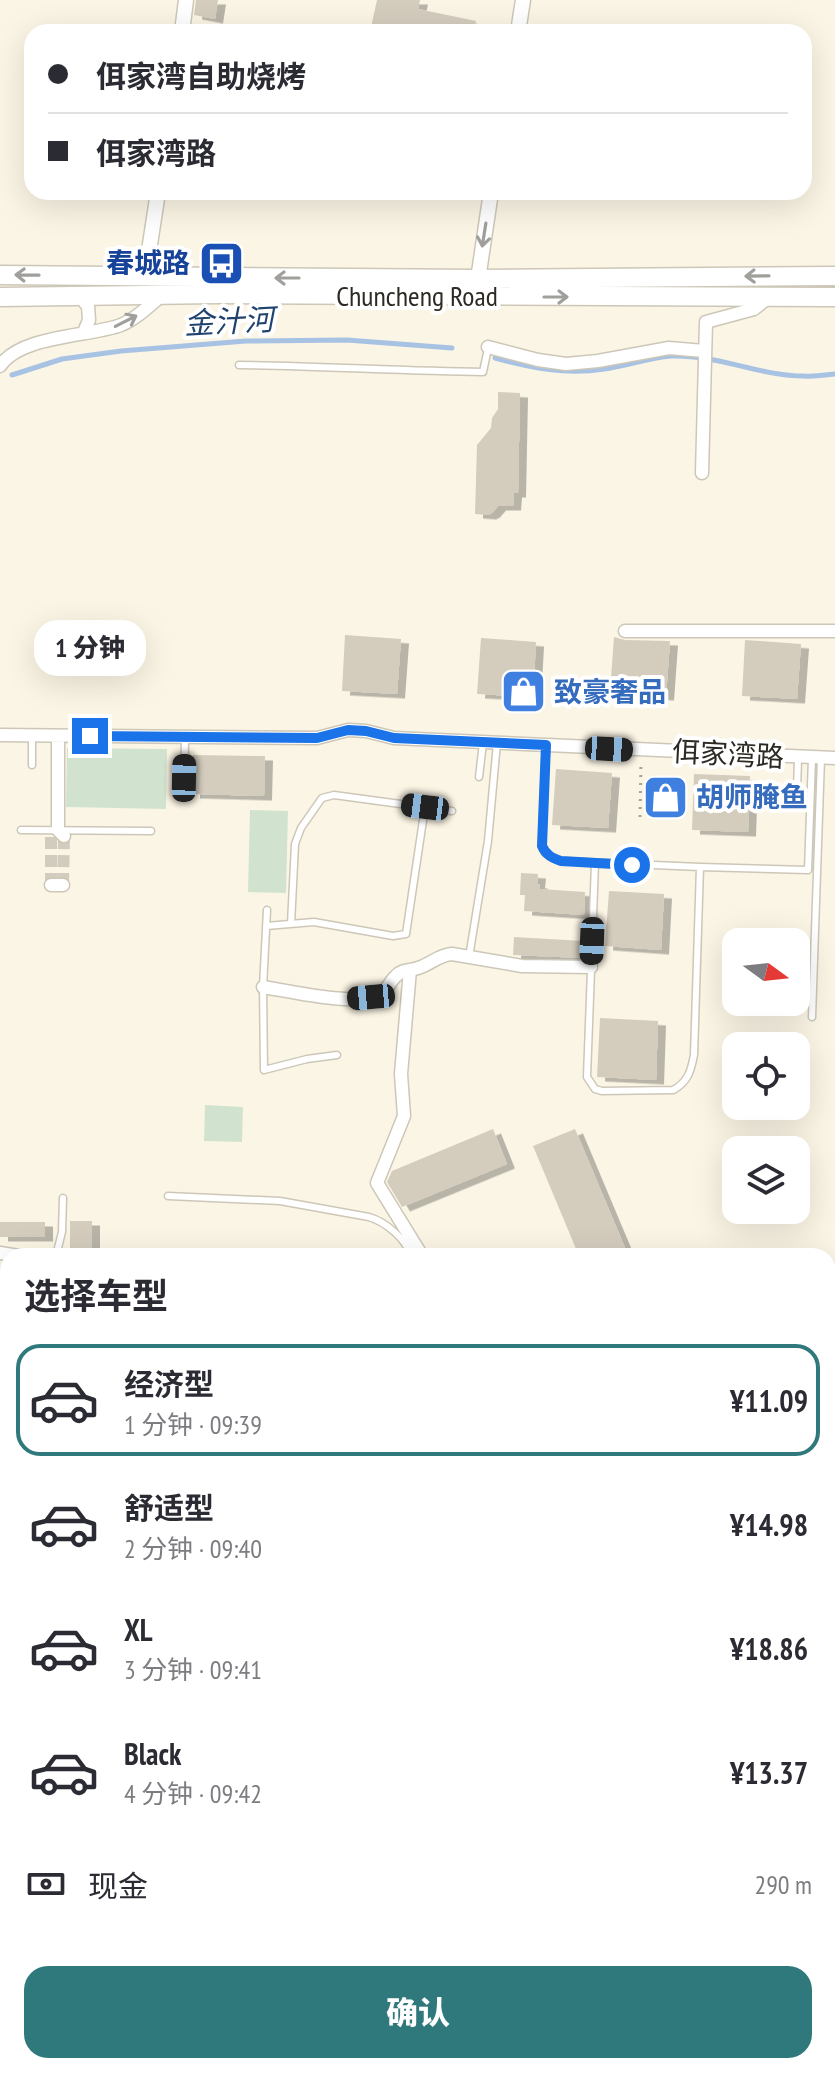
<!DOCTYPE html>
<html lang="zh">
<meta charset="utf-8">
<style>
:root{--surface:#fff;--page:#f7f7f7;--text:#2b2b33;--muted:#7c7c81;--line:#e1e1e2;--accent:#2f787c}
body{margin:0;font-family:"PT Sans Narrow","Noto Sans SC",sans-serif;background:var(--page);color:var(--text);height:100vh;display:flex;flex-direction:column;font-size:30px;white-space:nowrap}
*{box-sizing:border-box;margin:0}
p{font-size:26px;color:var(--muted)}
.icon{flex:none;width:44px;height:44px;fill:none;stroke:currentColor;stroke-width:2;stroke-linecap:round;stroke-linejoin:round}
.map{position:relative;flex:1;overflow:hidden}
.sheet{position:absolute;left:0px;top:1248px;width:836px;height:826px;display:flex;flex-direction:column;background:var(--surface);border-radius:24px 24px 0 0;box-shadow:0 8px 32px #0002}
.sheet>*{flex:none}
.top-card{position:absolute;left:24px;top:24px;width:788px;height:176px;border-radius:24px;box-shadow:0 8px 32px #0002;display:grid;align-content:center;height:176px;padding:0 24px;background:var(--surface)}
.needle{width:52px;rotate:105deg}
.controls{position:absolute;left:722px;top:928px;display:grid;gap:16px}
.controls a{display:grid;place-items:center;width:88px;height:88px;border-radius:16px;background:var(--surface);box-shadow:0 8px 32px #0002;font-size:40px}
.end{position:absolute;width:36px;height:36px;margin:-18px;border:10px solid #1a73e8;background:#fff;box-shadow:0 0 0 4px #fff}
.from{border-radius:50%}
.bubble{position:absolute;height:56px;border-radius:24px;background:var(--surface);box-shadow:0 8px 32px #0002;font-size:26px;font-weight:800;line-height:56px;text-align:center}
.car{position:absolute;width:24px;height:48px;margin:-24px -12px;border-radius:10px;box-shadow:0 0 6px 2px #0007;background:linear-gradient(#222 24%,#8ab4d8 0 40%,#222 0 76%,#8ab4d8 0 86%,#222 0)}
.top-card b{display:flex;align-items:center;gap:28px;height:76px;font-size:30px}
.top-card b+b{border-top:2px solid var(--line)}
.top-card i{width:20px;height:20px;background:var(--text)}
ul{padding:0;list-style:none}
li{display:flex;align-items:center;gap:24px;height:112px;margin:0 16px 12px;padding:0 8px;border:4px solid transparent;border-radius:24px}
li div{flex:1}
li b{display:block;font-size:30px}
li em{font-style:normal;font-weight:800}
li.current{border-color:var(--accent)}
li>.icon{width:72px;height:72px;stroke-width:1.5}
h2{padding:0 24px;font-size:36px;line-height:96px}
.pay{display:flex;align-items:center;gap:20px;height:88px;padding:0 24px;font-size:30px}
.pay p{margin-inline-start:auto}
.action{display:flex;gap:16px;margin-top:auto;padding:16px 24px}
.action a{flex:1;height:92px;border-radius:24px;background:var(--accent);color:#fff;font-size:32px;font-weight:800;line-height:92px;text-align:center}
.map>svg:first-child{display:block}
</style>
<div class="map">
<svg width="835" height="2073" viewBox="0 0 835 2073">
<defs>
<filter id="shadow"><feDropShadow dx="8" dy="4.5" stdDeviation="0" flood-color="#0004"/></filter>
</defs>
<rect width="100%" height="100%" fill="#fbf5e5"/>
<path fill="#d1e3ce" d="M 67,748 L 167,749 L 166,809 L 66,807 Z
M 250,810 L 288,811 L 286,893 L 248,892 Z
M 205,1105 L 243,1107 L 242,1142 L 204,1141 Z"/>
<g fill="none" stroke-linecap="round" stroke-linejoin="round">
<path stroke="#a8c2e3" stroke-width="5" d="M 495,358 C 532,368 566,375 604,369 C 626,366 648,358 671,356 C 716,354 759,376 804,376 C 814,377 825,375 835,374
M 12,375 L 62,359 L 121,351 L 246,341 L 347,340 L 452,348"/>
</g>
<path fill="#d4cdbe" filter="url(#shadow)" d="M 196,0 L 218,0 L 215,19 L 194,15 Z
M 377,0 L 420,0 L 418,9 L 476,21 L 474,32 L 370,32 Z
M 498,392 L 520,393 L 518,493 L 514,493 L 513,506 L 498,506 L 492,513 L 488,515 L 475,514 L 477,445 L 491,428 L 492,418 L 498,409 Z
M 345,635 L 401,639 L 397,694 L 342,691 Z
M 614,637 L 625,640 L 670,641 L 666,696 L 610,692 Z
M 481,638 L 536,642 L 533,697 L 477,694 Z
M 745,640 L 801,644 L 797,699 L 742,696 Z
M 193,755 L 265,756 L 264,796 L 192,794 Z
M 556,769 L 612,773 L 608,828 L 552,825 Z
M 694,774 L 750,776 L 748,832 L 692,830 Z
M 521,873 L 538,874 L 537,884 L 540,884 L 540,889 L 585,892 L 584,915 L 524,911 L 525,895 L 520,895 Z
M 609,891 L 664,894 L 661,950 L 605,946 Z
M 514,937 L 584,941 L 583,958 L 513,955 Z
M 600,1018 L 658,1021 L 656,1080 L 597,1077 Z
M 493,1129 L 507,1164 L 402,1207 L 387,1182 L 392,1171 Z
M 575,1129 L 625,1248 L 606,1256 L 579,1256 L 533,1146 Z
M 70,1221 L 92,1221 L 92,1256 L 70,1256 Z
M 0,1222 L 45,1222 L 45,1237 L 0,1237 Z"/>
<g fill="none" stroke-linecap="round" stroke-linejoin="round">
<path stroke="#d2ccbe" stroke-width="12" stroke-dasharray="12 6" stroke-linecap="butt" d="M 51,885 L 51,836
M 63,885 L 64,836"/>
<defs>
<path id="service" d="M 239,365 C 321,366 402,371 483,372 L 487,353
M 546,745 L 542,846 L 545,853 L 553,858 L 561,861 L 700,867 L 808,870 L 812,758
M 32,765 L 32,736
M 479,777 L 483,743
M 797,791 L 798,758
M 184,797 L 185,738
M 21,830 L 151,831
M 595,863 L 587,1077 L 595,1089 L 602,1091 L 673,1090 C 688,1082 691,1071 694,1055 L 700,867
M 267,910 L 263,987 L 264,1070 L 307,1059 L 337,1055
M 291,924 L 295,844 L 301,828 L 322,798 L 334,795 L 452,811
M 266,926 L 314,922 L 393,936 L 406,934 L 425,807
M 470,951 L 488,841 L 497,743
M 812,1017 L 821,758
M 168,1196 L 280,1201 L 369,1217 C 386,1222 406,1239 411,1256
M 56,1256 L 62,1232 L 63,1198
M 828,1647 L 835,1644"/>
<path id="minor" d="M 79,296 L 88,306 L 89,320 L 84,332
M 488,347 L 538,360 L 566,364 L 598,361 L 669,348 L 704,351
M 0,366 C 21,335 88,337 121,325 C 136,319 149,306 161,296
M 702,473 L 706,322 L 754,309 L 769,297
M 625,631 L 835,631
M 0,735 L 317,738 L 348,730 L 366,731 L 394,738 L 835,758
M 58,736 L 58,830 L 64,836
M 51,885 L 63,885
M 410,970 L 401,1074 L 404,1116 L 377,1183 L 422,1256
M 263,987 C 288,991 359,1007 380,995 C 387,991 390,981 396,976 C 402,969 410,971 418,968 C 431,964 438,955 452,954 L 522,966 L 591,967
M 0,1253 L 19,1256
M 0,1613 L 8,1641
M 131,2066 L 133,2073"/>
<path id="tertiary" d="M 182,32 L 186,0
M 518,32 L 523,0
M 145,277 L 158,192
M 477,286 L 491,192
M 828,1489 L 835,1487
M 614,2066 L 615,2073"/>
<path id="primary" d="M 0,275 L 477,279 L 835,276
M 0,297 L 217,294 L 835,297"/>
</defs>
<use href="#service" stroke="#cdc7b8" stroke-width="9"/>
<use href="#minor" stroke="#cdc7b8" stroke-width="15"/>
<use href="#tertiary" stroke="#cdc7b8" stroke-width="17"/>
<use href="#primary" stroke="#cdc7b8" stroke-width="21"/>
<path stroke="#a8a397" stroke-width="3" stroke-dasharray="2 6" stroke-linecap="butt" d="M 640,817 L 641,761"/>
<use href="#service" stroke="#fff" stroke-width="6"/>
<use href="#minor" stroke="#fff" stroke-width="12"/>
<use href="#tertiary" stroke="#fff" stroke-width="14"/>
<use href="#primary" stroke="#fff" stroke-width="18"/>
</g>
<defs><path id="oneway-shaft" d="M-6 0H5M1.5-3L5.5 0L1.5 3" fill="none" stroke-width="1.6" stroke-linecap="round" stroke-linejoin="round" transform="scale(2)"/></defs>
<g stroke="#a09f9c">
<use href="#oneway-shaft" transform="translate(484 235) rotate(99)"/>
<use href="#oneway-shaft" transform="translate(27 275) rotate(-179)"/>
<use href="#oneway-shaft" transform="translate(757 276) rotate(179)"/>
<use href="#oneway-shaft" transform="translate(287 278) rotate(-180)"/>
<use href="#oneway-shaft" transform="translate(556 297)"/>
<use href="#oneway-shaft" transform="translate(126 321) rotate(-27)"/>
</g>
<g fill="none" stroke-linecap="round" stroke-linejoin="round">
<path stroke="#1a73e8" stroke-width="10" d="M 90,736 L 317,738 L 348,730 L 366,731 L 394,738 L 546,745 L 542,846 C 546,855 552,858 561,861 L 632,865"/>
</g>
<defs>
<symbol id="bus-square" viewBox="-11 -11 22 22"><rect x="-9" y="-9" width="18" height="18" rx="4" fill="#1a4fb4" stroke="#fff"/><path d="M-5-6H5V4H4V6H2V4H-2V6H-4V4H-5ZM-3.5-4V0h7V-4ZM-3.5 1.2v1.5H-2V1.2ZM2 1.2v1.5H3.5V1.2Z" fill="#fff"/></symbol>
<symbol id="shop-square" viewBox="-11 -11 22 22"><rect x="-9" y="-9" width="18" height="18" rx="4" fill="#3f7fe0" stroke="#fff"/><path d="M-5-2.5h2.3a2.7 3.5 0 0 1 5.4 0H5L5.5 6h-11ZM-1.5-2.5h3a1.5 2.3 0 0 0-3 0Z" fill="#fff"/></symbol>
</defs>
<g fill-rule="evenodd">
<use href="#bus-square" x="196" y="238" width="51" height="51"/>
<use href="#shop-square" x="498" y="666" width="51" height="51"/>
<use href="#shop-square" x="640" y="772" width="51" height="51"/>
</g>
<g text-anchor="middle" stroke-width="8" stroke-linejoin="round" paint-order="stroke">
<g font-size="28" font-weight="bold" fill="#164399" stroke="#fff" text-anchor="end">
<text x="190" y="273">春城路</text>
</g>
<g font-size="28" fill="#2d2a24" stroke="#fff">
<text x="417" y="306">Chuncheng Road</text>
<text transform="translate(728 754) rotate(3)" y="10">佴家湾路</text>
</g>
<g font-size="28" font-weight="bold" fill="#366cbe" stroke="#fff" text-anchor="start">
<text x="554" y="702">致豪奢品</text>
<text x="696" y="807">胡师腌鱼</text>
</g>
<g font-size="30" font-style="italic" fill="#1f426e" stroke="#fff">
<text transform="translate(229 322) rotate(-3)" y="10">金汁河</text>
</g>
</g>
</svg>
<div class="controls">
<a><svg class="needle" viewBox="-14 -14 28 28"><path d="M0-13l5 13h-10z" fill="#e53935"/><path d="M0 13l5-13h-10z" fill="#7c7c81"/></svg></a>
<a><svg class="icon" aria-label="locate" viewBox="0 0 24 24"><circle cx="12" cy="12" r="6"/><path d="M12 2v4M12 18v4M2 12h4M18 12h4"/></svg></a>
<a><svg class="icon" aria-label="layers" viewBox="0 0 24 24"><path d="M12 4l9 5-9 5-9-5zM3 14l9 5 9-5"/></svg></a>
</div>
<i class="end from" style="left:632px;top:865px"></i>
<i class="end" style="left:90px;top:736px"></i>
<div class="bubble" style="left:34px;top:620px;width:112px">1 分钟</div>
<i class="car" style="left:609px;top:749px;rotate:93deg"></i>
<i class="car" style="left:184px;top:778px;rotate:1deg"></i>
<i class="car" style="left:425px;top:807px;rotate:277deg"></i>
<i class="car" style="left:592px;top:941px;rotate:182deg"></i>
<i class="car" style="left:371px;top:997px;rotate:265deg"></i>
<div class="top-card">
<b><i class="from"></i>佴家湾自助烧烤</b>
<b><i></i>佴家湾路</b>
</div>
<section class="sheet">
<h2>选择车型</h2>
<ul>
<li class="current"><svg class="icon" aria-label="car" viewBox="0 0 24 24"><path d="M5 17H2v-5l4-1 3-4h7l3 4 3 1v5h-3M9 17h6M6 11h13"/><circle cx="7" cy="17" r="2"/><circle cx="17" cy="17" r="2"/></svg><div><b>经济型</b><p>1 分钟 · 09:39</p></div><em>¥11.09</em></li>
<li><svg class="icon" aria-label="car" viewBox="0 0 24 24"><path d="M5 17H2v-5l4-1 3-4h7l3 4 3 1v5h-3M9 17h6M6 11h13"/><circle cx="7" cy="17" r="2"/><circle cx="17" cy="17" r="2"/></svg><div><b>舒适型</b><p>2 分钟 · 09:40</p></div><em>¥14.98</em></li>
<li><svg class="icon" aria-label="car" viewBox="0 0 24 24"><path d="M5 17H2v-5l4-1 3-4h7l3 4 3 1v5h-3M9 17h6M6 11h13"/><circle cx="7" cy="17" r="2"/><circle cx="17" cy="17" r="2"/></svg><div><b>XL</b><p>3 分钟 · 09:41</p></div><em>¥18.86</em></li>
<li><svg class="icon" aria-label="car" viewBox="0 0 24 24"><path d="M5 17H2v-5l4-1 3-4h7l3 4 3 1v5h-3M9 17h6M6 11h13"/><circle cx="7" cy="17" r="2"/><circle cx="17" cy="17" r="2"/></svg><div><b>Black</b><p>4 分钟 · 09:42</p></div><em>¥13.37</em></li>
</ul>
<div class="pay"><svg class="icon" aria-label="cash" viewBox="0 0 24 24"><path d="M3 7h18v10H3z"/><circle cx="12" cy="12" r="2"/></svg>现金<p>290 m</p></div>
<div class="action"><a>确认</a></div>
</section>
</div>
